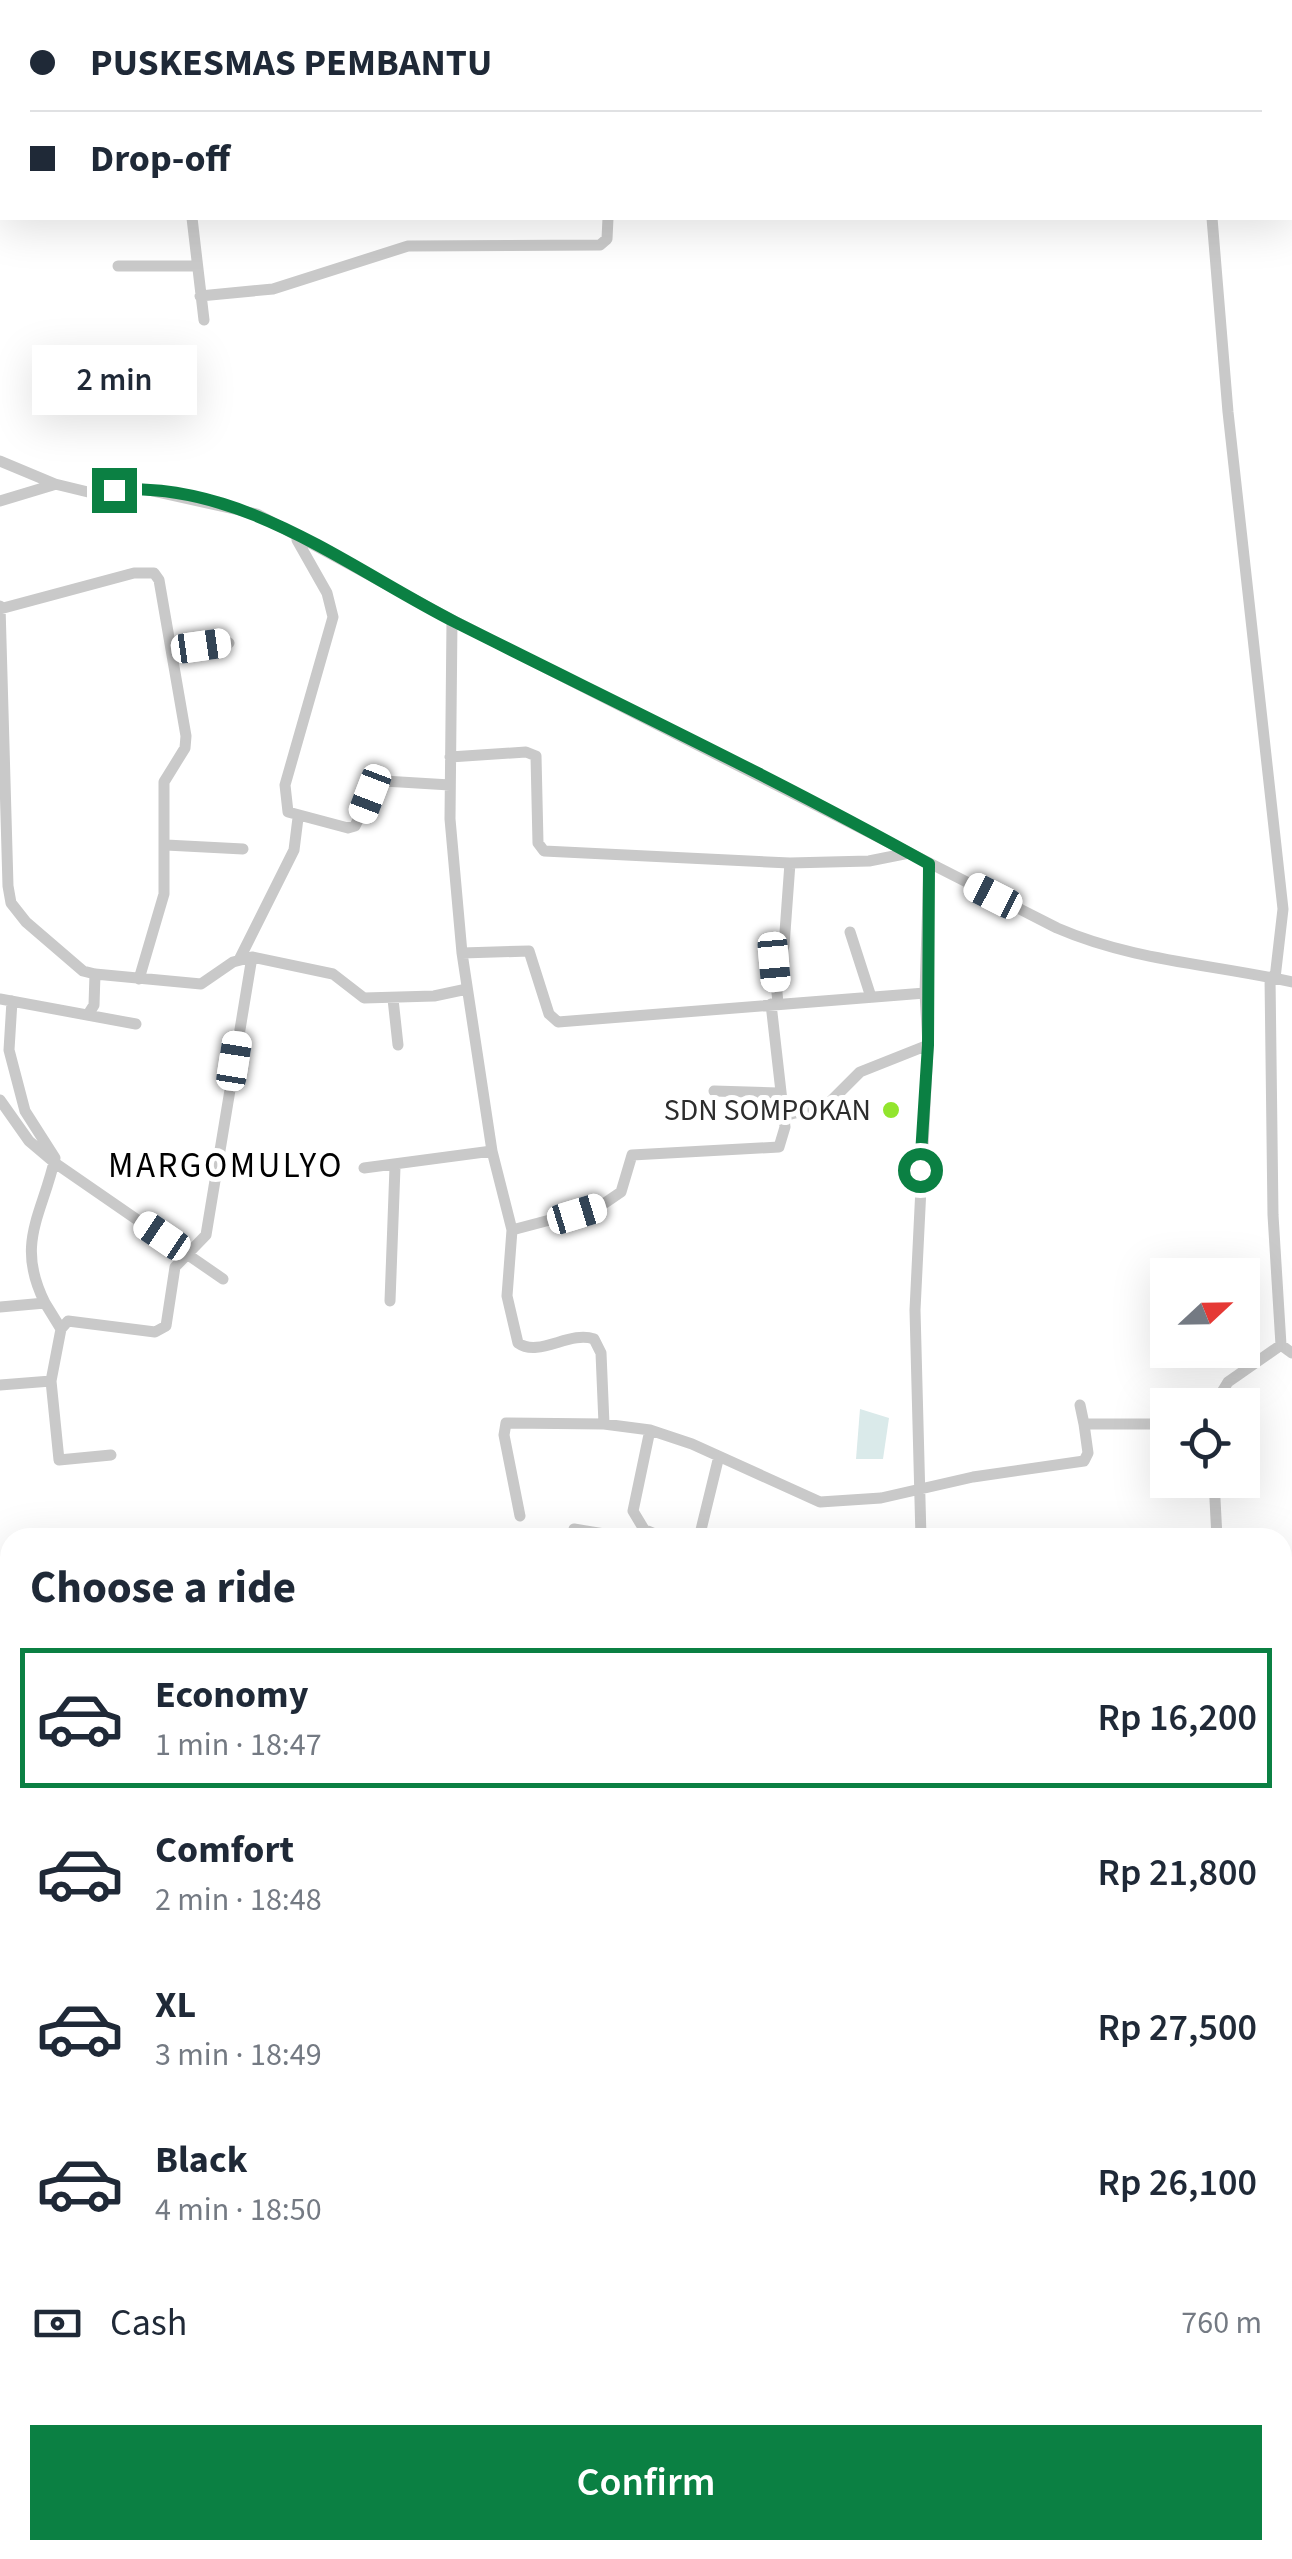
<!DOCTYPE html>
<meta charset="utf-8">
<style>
:root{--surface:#fff;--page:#f6f6f7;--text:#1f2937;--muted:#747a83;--line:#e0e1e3;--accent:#0b8043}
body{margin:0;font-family:"Source Sans 3",sans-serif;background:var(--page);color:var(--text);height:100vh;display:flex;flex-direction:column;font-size:38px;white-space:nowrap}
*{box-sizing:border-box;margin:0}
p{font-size:32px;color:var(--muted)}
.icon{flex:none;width:55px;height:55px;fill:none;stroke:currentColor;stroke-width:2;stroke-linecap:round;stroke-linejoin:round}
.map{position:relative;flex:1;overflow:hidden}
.sheet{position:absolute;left:0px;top:1528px;width:1292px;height:1032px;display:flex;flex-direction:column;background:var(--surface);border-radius:30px 30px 0 0;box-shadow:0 10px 40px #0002}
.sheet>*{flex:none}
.top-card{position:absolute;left:0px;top:0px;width:1292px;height:220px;box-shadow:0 10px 40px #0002;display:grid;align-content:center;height:220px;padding:0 30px;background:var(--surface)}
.needle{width:65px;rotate:68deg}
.buttons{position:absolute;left:1150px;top:1258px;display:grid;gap:20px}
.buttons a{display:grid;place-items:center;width:110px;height:110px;border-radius:0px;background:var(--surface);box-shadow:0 10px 40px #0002;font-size:50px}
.end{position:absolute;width:45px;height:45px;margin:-22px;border:12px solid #0b8043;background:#fff;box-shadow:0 0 0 5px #fff}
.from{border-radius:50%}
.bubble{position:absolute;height:70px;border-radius:0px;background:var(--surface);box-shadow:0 10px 40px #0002;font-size:32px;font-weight:600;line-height:70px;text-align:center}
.car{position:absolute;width:30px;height:60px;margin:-30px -15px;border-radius:12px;box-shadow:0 0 8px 2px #0007;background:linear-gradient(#fff 24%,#345 0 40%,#fff 0 76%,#345 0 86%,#fff 0)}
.top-card b{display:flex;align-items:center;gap:35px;height:95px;font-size:38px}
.top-card b+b{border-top:2px solid var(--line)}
.top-card i{width:25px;height:25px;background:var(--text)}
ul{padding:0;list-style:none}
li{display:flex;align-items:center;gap:30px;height:140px;margin:0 20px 15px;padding:0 10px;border:5px solid transparent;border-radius:0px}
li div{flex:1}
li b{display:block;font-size:38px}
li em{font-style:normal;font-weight:600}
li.on{border-color:var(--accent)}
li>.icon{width:90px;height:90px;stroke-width:1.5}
h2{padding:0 30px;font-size:45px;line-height:120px}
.pay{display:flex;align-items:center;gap:25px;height:110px;padding:0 30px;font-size:38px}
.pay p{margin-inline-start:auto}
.cta{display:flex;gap:20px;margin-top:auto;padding:20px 30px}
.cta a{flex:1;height:115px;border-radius:0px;background:var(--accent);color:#fff;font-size:40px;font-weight:600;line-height:115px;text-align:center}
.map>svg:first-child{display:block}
</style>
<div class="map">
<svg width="1292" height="2559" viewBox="0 0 1292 2559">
<rect width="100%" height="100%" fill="#fff"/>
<path fill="#daeaea" d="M 860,1409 L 889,1418 L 883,1459 L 856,1459 Z"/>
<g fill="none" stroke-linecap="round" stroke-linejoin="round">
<path stroke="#c9c9c9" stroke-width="11" d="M 567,0 L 568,2
M 680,0 L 680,2
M 1037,0 L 1037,2
M 1171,1 L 1180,2
M 229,2 L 230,0
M 1290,18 L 1292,18
M 192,218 L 204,320
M 1212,218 L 1228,412 L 1283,909 L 1275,978
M 118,266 L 195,266
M 200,296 L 273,289 L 408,246 L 600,245 L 607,239 L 608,218
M 0,461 L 55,484 L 88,492 L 139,488 L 257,514 L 452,620 L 1057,928 C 1133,961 1212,964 1292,982
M 0,501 L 53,485
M 297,540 L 327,593 L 333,617 L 285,785 L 288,812 L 348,828 L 355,826 L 370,795 L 384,781 L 450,785
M 0,606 L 8,886 L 11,903 L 26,922 L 83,971 L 95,974 L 201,984 L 233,962 L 252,957 L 333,974 L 364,998 L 434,996 L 467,989
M 0,609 L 134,573 L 154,573 L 159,580 L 186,736 L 185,748 L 164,782 L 164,894 L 139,979
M 452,620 L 450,819 L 462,953
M 174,650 L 229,643
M 450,757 L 526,752 L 536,756 L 538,843 L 544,851 L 790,863 L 784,946 L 774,962 L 778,1003
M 166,845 L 243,849
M 790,863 L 869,861 L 909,853
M 850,932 L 871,997
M 240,958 L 294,850 L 298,818
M 1270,977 L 1273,1215 L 1281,1345 L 1292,1353
M 925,993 L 558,1022 L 549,1014 L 529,951 L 462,953 L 492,1151 L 512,1230 L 507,1296 L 518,1343 C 539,1358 570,1330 594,1339 L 601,1353 L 604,1424 L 650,1430 L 692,1444 L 820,1502 L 881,1498 L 973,1477 L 1084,1461 L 1088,1453 L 1084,1424 L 1168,1424
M 0,999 L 136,1024
M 393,999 L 398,1045
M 12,1001 L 9,1050 L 25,1111 L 55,1158 C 42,1216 15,1243 45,1303
M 89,1013 L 94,1005 L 95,974
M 714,1091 L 778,1093
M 0,1100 L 29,1141 L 55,1163 L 223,1279
M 784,1116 L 828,1104 L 860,1072 L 928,1045
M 364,1168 L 492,1151
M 512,1230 L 599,1207 L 621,1192 L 632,1155 L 779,1147 L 785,1127 L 771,1004
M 390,1301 L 395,1167
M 0,1307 L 45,1303 L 61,1329
M 51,1381 L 59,1460 L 111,1455
M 0,1385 L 51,1381 L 61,1329 L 68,1321 L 155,1332 L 166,1326 L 175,1267 L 206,1235 L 252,957
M 1080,1405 L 1084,1424
M 1214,1405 L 1228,1382 L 1281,1345
M 1214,1480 L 1217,1538
M 520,1516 L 504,1435 L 506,1423 L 604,1424
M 574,1529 L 629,1538
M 645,1531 L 633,1511 L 650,1430
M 642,1535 L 648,1531 L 665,1538
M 699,1538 L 719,1456
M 921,1538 L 915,1310 L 928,1045 L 925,993 L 929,864
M 1282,1618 L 1292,1620
M 1282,1704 L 1292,1706
M 0,1752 L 10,1747
M 1282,1785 L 1292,1788
M 0,1821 L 10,1819
M 0,2036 L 10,2039
M 0,2087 L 10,2087
M 0,2169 L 10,2169
M 0,2215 L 10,2202
M 1282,2309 L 1292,2310
M 9,2397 L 10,2461
M 57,2550 L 60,2559
M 1101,2550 L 1102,2559"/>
</g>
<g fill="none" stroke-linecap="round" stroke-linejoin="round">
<path stroke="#0b8043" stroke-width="12" d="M 114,490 C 242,481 347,567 455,622 C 614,702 775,778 929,864 L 928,1045 L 920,1170"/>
</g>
<circle fill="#92e52d" stroke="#fff" stroke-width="4" cx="891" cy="1110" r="10"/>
<g text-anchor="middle" stroke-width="10" stroke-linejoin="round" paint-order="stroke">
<g font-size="30" fill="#2c2c2c" stroke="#fff" text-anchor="end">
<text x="871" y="1120">SDN SOMPOKAN</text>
</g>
<g font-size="35" letter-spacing="2.5" fill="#000" stroke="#fff">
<text x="226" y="1177">MARGOMULYO</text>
</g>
</g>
</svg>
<div class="buttons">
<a><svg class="needle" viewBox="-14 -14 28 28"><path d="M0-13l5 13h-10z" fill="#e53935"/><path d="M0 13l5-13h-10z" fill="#747a83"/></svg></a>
<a><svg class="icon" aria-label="locate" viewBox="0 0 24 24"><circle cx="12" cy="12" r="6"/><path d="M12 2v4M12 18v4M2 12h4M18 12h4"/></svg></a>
</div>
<i class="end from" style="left:920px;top:1170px"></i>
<i class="end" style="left:114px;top:490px"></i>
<div class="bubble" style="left:32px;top:345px;width:165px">2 min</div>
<i class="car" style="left:201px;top:646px;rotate:82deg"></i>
<i class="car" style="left:370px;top:794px;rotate:201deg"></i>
<i class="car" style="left:993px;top:896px;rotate:297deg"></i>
<i class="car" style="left:774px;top:962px;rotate:175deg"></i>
<i class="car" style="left:234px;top:1061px;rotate:9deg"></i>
<i class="car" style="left:577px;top:1214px;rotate:73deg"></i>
<i class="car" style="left:162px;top:1236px;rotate:304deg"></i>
<div class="top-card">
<b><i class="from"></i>PUSKESMAS PEMBANTU</b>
<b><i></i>Drop-off</b>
</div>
<section class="sheet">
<h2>Choose a ride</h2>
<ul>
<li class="on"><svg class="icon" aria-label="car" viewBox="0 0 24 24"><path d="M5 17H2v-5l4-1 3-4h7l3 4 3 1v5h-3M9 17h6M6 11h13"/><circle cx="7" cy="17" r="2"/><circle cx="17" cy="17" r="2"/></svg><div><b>Economy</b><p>1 min · 18:47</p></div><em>Rp 16,200</em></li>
<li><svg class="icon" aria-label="car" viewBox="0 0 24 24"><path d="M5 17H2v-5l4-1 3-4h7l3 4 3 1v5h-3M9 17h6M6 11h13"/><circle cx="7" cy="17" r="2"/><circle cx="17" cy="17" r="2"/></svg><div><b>Comfort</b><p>2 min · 18:48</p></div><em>Rp 21,800</em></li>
<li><svg class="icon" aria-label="car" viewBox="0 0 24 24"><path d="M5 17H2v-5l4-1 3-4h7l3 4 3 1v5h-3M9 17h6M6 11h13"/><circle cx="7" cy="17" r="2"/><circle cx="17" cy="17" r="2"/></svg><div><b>XL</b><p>3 min · 18:49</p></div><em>Rp 27,500</em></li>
<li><svg class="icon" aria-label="car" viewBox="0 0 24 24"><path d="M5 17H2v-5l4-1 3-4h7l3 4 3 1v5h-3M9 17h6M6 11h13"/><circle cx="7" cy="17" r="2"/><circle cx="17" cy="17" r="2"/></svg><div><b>Black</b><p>4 min · 18:50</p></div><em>Rp 26,100</em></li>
</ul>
<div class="pay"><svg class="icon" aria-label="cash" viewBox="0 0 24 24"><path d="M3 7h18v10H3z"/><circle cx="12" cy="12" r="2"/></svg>Cash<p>760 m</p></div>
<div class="cta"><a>Confirm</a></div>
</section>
</div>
